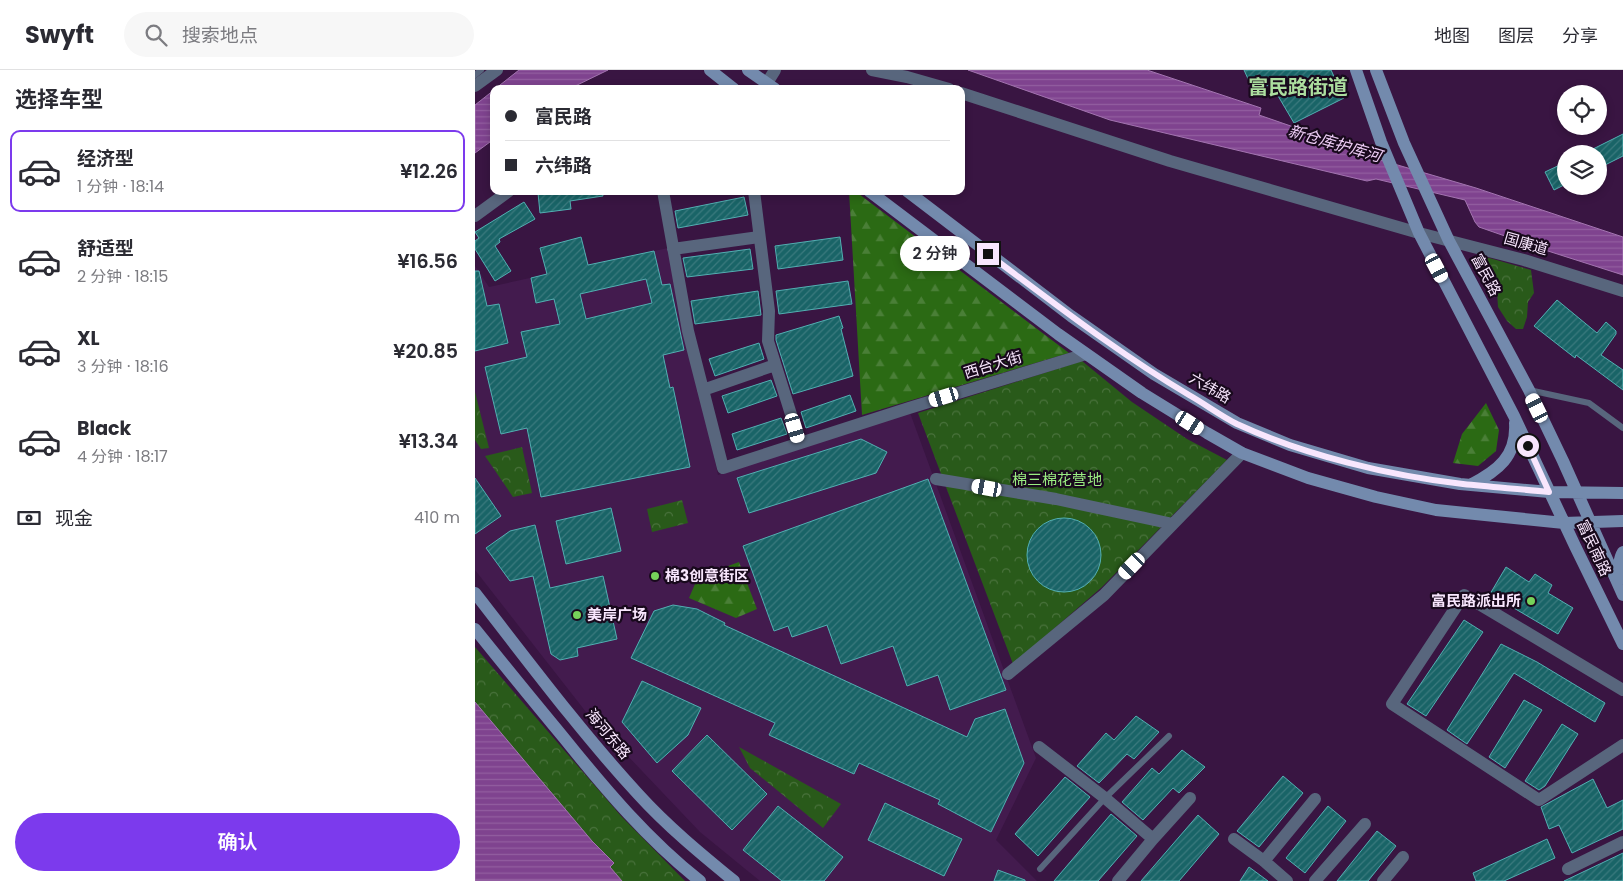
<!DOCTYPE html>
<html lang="zh">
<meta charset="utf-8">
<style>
:root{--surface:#fff;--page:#f7f7f7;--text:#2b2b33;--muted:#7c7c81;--line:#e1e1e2;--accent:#7c3aed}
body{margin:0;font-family:Poppins,"Noto Sans SC",sans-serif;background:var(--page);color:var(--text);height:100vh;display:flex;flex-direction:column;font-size:19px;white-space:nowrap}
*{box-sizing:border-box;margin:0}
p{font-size:16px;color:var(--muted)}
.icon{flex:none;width:28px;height:28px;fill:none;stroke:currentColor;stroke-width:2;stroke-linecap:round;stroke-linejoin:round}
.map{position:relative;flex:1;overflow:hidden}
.drawer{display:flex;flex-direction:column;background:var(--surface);width:475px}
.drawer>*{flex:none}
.top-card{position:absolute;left:15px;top:15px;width:475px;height:110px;border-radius:10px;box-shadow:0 2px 8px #0003;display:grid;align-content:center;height:110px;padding:0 15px;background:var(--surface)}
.buttons{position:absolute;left:1082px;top:15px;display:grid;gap:10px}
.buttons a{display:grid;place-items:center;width:50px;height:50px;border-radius:50%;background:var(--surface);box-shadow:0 2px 8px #0003;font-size:25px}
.end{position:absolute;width:22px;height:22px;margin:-11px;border:6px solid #f8e6fd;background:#111;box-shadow:0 0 0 2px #111}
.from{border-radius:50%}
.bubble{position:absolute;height:35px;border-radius:18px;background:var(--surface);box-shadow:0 2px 8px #0003;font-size:16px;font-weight:600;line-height:35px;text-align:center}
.car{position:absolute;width:15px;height:30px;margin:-15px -8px;border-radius:6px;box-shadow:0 0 4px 1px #0007;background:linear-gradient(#fff 24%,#345 0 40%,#fff 0 76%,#345 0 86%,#fff 0)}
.top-card b{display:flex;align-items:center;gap:18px;height:48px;font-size:19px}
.top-card b+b{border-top:1px solid var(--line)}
.top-card i{width:12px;height:12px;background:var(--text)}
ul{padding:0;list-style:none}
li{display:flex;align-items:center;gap:15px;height:82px;margin:0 10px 8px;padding:0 5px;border:2px solid transparent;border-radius:10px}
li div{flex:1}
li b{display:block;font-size:19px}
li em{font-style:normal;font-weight:600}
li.active{border-color:var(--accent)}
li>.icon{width:45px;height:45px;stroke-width:1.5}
h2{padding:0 15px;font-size:22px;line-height:60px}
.pay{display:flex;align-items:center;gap:12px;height:55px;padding:0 15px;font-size:19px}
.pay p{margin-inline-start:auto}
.cta{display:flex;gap:10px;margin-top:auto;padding:10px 15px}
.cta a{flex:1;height:58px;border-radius:30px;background:var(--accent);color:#fff;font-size:20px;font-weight:600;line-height:58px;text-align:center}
header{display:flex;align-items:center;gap:30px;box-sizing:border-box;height:70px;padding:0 25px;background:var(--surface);border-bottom:1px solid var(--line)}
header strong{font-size:24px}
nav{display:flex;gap:28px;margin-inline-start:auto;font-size:18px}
.search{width:350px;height:45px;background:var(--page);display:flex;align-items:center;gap:12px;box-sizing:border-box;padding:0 18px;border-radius:28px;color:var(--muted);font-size:19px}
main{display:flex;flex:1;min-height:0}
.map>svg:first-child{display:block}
</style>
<header>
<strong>Swyft</strong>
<div class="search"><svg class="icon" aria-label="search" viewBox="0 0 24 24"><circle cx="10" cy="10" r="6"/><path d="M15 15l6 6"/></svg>搜索地点</div>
<nav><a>地图</a><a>图层</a><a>分享</a></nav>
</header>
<main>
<section class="drawer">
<h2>选择车型</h2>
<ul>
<li class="active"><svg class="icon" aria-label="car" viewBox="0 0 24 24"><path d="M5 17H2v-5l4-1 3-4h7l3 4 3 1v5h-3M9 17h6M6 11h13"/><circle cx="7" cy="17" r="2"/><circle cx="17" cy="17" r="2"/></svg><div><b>经济型</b><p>1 分钟 · 18:14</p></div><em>¥12.26</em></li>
<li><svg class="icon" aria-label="car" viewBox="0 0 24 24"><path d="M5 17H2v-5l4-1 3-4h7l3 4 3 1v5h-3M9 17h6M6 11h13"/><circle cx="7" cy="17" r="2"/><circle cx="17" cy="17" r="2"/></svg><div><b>舒适型</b><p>2 分钟 · 18:15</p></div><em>¥16.56</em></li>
<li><svg class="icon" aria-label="car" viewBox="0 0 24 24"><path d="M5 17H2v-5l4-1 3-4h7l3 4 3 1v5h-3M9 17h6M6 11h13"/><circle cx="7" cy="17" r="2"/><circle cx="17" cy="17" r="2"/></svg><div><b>XL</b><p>3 分钟 · 18:16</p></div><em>¥20.85</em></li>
<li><svg class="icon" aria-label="car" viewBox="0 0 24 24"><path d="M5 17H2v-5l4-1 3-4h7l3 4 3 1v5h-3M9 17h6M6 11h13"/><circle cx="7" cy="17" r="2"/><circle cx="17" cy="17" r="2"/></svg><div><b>Black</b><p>4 分钟 · 18:17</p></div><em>¥13.34</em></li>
</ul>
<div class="pay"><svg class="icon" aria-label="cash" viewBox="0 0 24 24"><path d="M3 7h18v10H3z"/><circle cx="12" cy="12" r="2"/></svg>现金<p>410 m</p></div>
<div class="cta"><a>确认</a></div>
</section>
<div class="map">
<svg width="1148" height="811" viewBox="0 0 1148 811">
<defs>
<pattern id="forest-firs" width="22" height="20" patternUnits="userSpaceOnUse" patternTransform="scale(1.25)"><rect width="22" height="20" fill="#2b6a14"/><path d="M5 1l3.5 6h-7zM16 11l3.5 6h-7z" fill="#4a7f37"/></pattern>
<pattern id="park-crowns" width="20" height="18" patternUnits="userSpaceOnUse" patternTransform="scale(1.25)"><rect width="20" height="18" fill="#295a1a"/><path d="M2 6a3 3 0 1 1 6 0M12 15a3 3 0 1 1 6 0" fill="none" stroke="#49723c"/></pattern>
<pattern id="water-rules" width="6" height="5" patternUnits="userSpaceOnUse" patternTransform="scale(1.25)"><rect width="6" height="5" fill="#7f438f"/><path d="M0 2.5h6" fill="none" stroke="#925ea0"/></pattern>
<pattern id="building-hatch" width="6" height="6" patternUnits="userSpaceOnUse" patternTransform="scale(1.25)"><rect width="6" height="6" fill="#196467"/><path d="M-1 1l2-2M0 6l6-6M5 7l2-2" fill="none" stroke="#3b7a7e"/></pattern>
</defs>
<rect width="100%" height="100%" fill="#391542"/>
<path fill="#431b4e" d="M 193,178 L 243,405 L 434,340 L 561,688 L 521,770 L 562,811 L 285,811 L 225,762 L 111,642 L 0,500 L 0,196 L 14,217 Z"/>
<path fill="url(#forest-firs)" d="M 374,121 L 380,121 L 594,283 L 387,345 Z
M 1011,333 L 1024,360 L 1021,381 L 1003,396 L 978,393 L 987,364 Z
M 264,492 L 282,539 L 261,548 L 214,528 L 223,507 Z"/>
<path fill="url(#park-crowns)" d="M 1011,187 L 1056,200 L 1059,223 L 1053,232 L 1052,247 L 1048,259 L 1041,259 L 1032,251 L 1023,237 L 1022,222 L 1003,196 L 1004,191 Z
M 607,291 L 657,332 L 712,369 L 752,390 L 627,517 L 538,594 L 443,343 Z
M 0,322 L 14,378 L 6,379 L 0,370 Z
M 47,377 L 57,423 L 38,427 L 10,386 Z
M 207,430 L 213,453 L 177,462 L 172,439 Z
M 0,577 L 146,746 L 210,811 L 0,811 Z
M 264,677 L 366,734 L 348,758 L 275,698 Z"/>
<path fill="url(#water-rules)" stroke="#a374b0" d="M 44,0 L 133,0 L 94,19 L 20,19 Z
M 493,0 L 672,0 L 786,38 L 784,45 L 885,80 L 892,86 L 1001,118 L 1148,167 L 1148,205 L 1073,181 L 1004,157 L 1000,152 L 990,130 L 901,109 L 892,111 L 635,50 Z
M 19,20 L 19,69 L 0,83 L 0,35 Z
M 0,632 L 117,771 L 139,793 L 135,797 L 147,811 L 0,811 Z"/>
<path fill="url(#building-hatch)" stroke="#52afb2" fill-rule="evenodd" d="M 769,0 L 856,0 L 869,28 L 819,53 L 796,14 L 779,22 Z
M 1148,64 L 1148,86 L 1124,98 L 1124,84 L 1108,84 Z
M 1091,92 L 1091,114 L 1079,120 L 1070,102 Z
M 78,121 L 127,121 L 128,126 L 95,131 L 96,139 L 65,143 L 63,123 Z
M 269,127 L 273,145 L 203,158 L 200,141 Z
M 49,132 L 60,149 L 24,169 L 25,172 L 20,176 L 36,201 L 20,211 L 0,179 L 0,171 L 4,168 L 0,162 Z
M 106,167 L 113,195 L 179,181 L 187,215 L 195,214 L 209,280 L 188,285 L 195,318 L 198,317 L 215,397 L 66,427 L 52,358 L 26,364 L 10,297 L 52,287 L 46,262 L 85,254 L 79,229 L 61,233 L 56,208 L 72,204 L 65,178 ZM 171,209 L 177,233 L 111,249 L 105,224 Z
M 365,167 L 368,190 L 303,199 L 300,176 Z
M 275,179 L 278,199 L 212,207 L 208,188 Z
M 0,201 L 4,201 L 12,236 L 24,234 L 33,273 L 0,281 Z
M 373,211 L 377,234 L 304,244 L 301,221 Z
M 283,221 L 286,245 L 220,254 L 216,231 Z
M 1082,230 L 1122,263 L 1131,252 L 1141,261 L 1141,264 L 1126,285 L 1148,300 L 1148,320 L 1101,285 L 1100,288 L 1059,256 Z
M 364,246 L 368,258 L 366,259 L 378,306 L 318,324 L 301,270 L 301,265 Z
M 284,273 L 289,289 L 240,306 L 234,289 Z
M 296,310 L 302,326 L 253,343 L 247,326 Z
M 375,325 L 381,341 L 331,358 L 326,342 Z
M 306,348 L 312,364 L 262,380 L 257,364 Z
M 386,369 L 412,382 L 401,403 L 274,443 L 262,408 Z
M 0,408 L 26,446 L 0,464 Z
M 453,409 L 531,620 L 475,640 L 463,605 L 432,616 L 418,576 L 366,594 L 352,555 L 317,567 L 313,556 L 299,561 L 268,476 Z
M 136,438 L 146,481 L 91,494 L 81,451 Z
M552 485a37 37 0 1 1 74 0a37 37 0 1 1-74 0Z
M 60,455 L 75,518 L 128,506 L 142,569 L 102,578 L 103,586 L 85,590 L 76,584 L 58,506 L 35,511 L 11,478 L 35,461 Z
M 1031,497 L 1054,512 L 1060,504 L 1077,515 L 1073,523 L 1098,538 L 1083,564 L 1015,524 Z
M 198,535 L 222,539 L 250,553 L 249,555 L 492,667 L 500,649 L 530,639 L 549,693 L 516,762 L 463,734 L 465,730 L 384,693 L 379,704 L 294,665 L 300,653 L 156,588 L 179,541 Z
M 989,550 L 1008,562 L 951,646 L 932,634 Z
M 1026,574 L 1062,592 L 1130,633 L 1120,652 L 1039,603 L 992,674 L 972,660 Z
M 167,611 L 226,638 L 213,665 L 182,693 L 147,652 Z
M 1049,630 L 1067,640 L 1030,698 L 1014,687 Z
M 661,646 L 684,662 L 659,689 L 652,684 L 624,713 L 602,696 L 631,663 L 639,670 Z
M 1087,654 L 1103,664 L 1070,716 L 1064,720 L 1050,711 Z
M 232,665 L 292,724 L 257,760 L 197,701 Z
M 707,680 L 730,697 L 704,723 L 698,718 L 668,750 L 647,732 L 677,698 L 684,704 Z
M 808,706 L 828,723 L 784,777 L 762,761 Z
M 590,707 L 615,727 L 563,786 L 540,764 Z
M 1118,709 L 1132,738 L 1148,730 L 1148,759 L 1097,783 L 1084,755 L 1074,759 L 1066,737 Z
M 410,733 L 487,769 L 469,806 L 393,770 Z
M 303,736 L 368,787 L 349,811 L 307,811 L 268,780 Z
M 853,736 L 871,751 L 830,803 L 811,788 Z
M 636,744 L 662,766 L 623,811 L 579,811 Z
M 723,745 L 744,764 L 704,811 L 666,811 Z
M 902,761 L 921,776 L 893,811 L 862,811 Z
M 1072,769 L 1080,788 L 1029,811 L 1001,811 L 998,803 Z
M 1148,783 L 1148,811 L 1089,811 Z
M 774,797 L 793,811 L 765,811 Z
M 523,800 L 550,810 L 550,811 L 519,811 Z"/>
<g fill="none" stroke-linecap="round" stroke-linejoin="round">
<path stroke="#58667d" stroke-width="6" d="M 0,5 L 6,0
M 1054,320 L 1114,333 L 1148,358
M 565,799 L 630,728 L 694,666"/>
<path stroke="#58667d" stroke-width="12" d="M 397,0 L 432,7 L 474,19
M 292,19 L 292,13 L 300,0
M 486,23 L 695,91 L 944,163
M 188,121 L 213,261 L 248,398 L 434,338 L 611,284
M 279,121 L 294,241 L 293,271 L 325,373
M 0,146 L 34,121
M 198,179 L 284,167
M 228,320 L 300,295
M 461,409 L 581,429 L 698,454
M 533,604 L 629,525 L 767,383
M 1148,620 L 989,525 L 917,634 L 1064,730 L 1148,675
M 564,677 L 630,728 L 678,769 L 643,811
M 678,769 L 715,728
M 759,769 L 789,791 L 812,811
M 789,791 L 840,729
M 1093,799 L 1148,772
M 840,811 L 890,754
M 908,811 L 928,787"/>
<path stroke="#58667d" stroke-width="12" d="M 0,16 L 22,0
M 944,163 L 1049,190 L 1148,221"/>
<path stroke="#738aad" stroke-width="12" d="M 235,0 L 259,19
M 273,0 L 300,19
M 881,0 L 906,72 L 944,163 L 1039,346 L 1100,476 L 1148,574
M 901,0 L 929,73 L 974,171 L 1054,320 L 1088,391 L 1148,525
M 394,121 L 583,264 L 667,323 L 732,363 L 767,383 L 833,408 L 901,427 L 961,440 L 1089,453 L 1148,451
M 432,121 L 596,246 L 679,304 L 762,353 L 815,375 L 893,398 L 985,414 L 1074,422 L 1148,423
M 995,415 C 1023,401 1042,386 1040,353
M 1144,510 C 1144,501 1143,490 1148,482
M 0,523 C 53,591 105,661 163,724 C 192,756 226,784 259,811
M 0,559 C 29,595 59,632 89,668 C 130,719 173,770 225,811"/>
</g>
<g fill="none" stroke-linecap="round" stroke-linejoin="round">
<path stroke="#f8e6fd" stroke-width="6" d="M 513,184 C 579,233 643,283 714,325 C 730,334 746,346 762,354 C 829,385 915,406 988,414 C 1016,417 1045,419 1074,422 L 1053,376"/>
</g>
<g fill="#76d25a" stroke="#18091c" stroke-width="2">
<circle cx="180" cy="506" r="5"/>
<circle cx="1056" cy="531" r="5"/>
<circle cx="102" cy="545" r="5"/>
</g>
<g text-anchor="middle" stroke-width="4.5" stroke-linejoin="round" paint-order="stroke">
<g font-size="15" fill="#f8e6fd" stroke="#18091c">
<text transform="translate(1051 174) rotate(16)" y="5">国康道</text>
<text transform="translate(1011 205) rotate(62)" y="5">富民路</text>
<text transform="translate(518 295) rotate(-17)" y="5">西台大街</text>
<text transform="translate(735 318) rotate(30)" y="5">六纬路</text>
<text transform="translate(1119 478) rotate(65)" y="5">富民南路</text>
<text transform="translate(133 664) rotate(50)" y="5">海河东路</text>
</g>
<g font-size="15" fill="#9aed82" stroke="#18091c">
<text x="582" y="415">棉三棉花营地</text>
</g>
<g font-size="15" font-weight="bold" fill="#f8e6fd" stroke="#18091c" text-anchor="start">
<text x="190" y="511">棉3创意街区</text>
<text x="1046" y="536" text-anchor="end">富民路派出所</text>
<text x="112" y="550">美岸广场</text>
</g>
<g font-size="16" font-style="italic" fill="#edccf5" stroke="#18091c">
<text transform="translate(860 73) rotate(16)" y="6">新仓库护库河</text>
</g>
<g font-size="20" font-weight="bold" fill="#acde9f" stroke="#18091c">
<text x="823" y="24">富民路街道</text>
</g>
</g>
</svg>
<div class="buttons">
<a><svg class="icon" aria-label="locate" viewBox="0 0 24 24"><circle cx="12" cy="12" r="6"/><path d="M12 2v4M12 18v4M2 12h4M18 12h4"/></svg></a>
<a><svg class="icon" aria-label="layers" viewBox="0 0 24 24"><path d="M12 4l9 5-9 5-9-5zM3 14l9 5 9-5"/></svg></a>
</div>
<i class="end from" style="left:1053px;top:376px"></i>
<i class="end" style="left:513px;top:184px"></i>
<div class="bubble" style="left:425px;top:166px;width:70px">2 分钟</div>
<i class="car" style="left:962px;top:198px;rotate:152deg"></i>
<i class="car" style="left:469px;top:327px;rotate:253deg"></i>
<i class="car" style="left:1062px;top:338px;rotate:334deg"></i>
<i class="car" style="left:715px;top:353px;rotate:122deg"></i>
<i class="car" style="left:320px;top:358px;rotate:163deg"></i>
<i class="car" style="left:512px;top:418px;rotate:280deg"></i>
<i class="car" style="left:657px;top:496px;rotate:224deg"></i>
<div class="top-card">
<b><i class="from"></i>富民路</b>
<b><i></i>六纬路</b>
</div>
</div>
</main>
